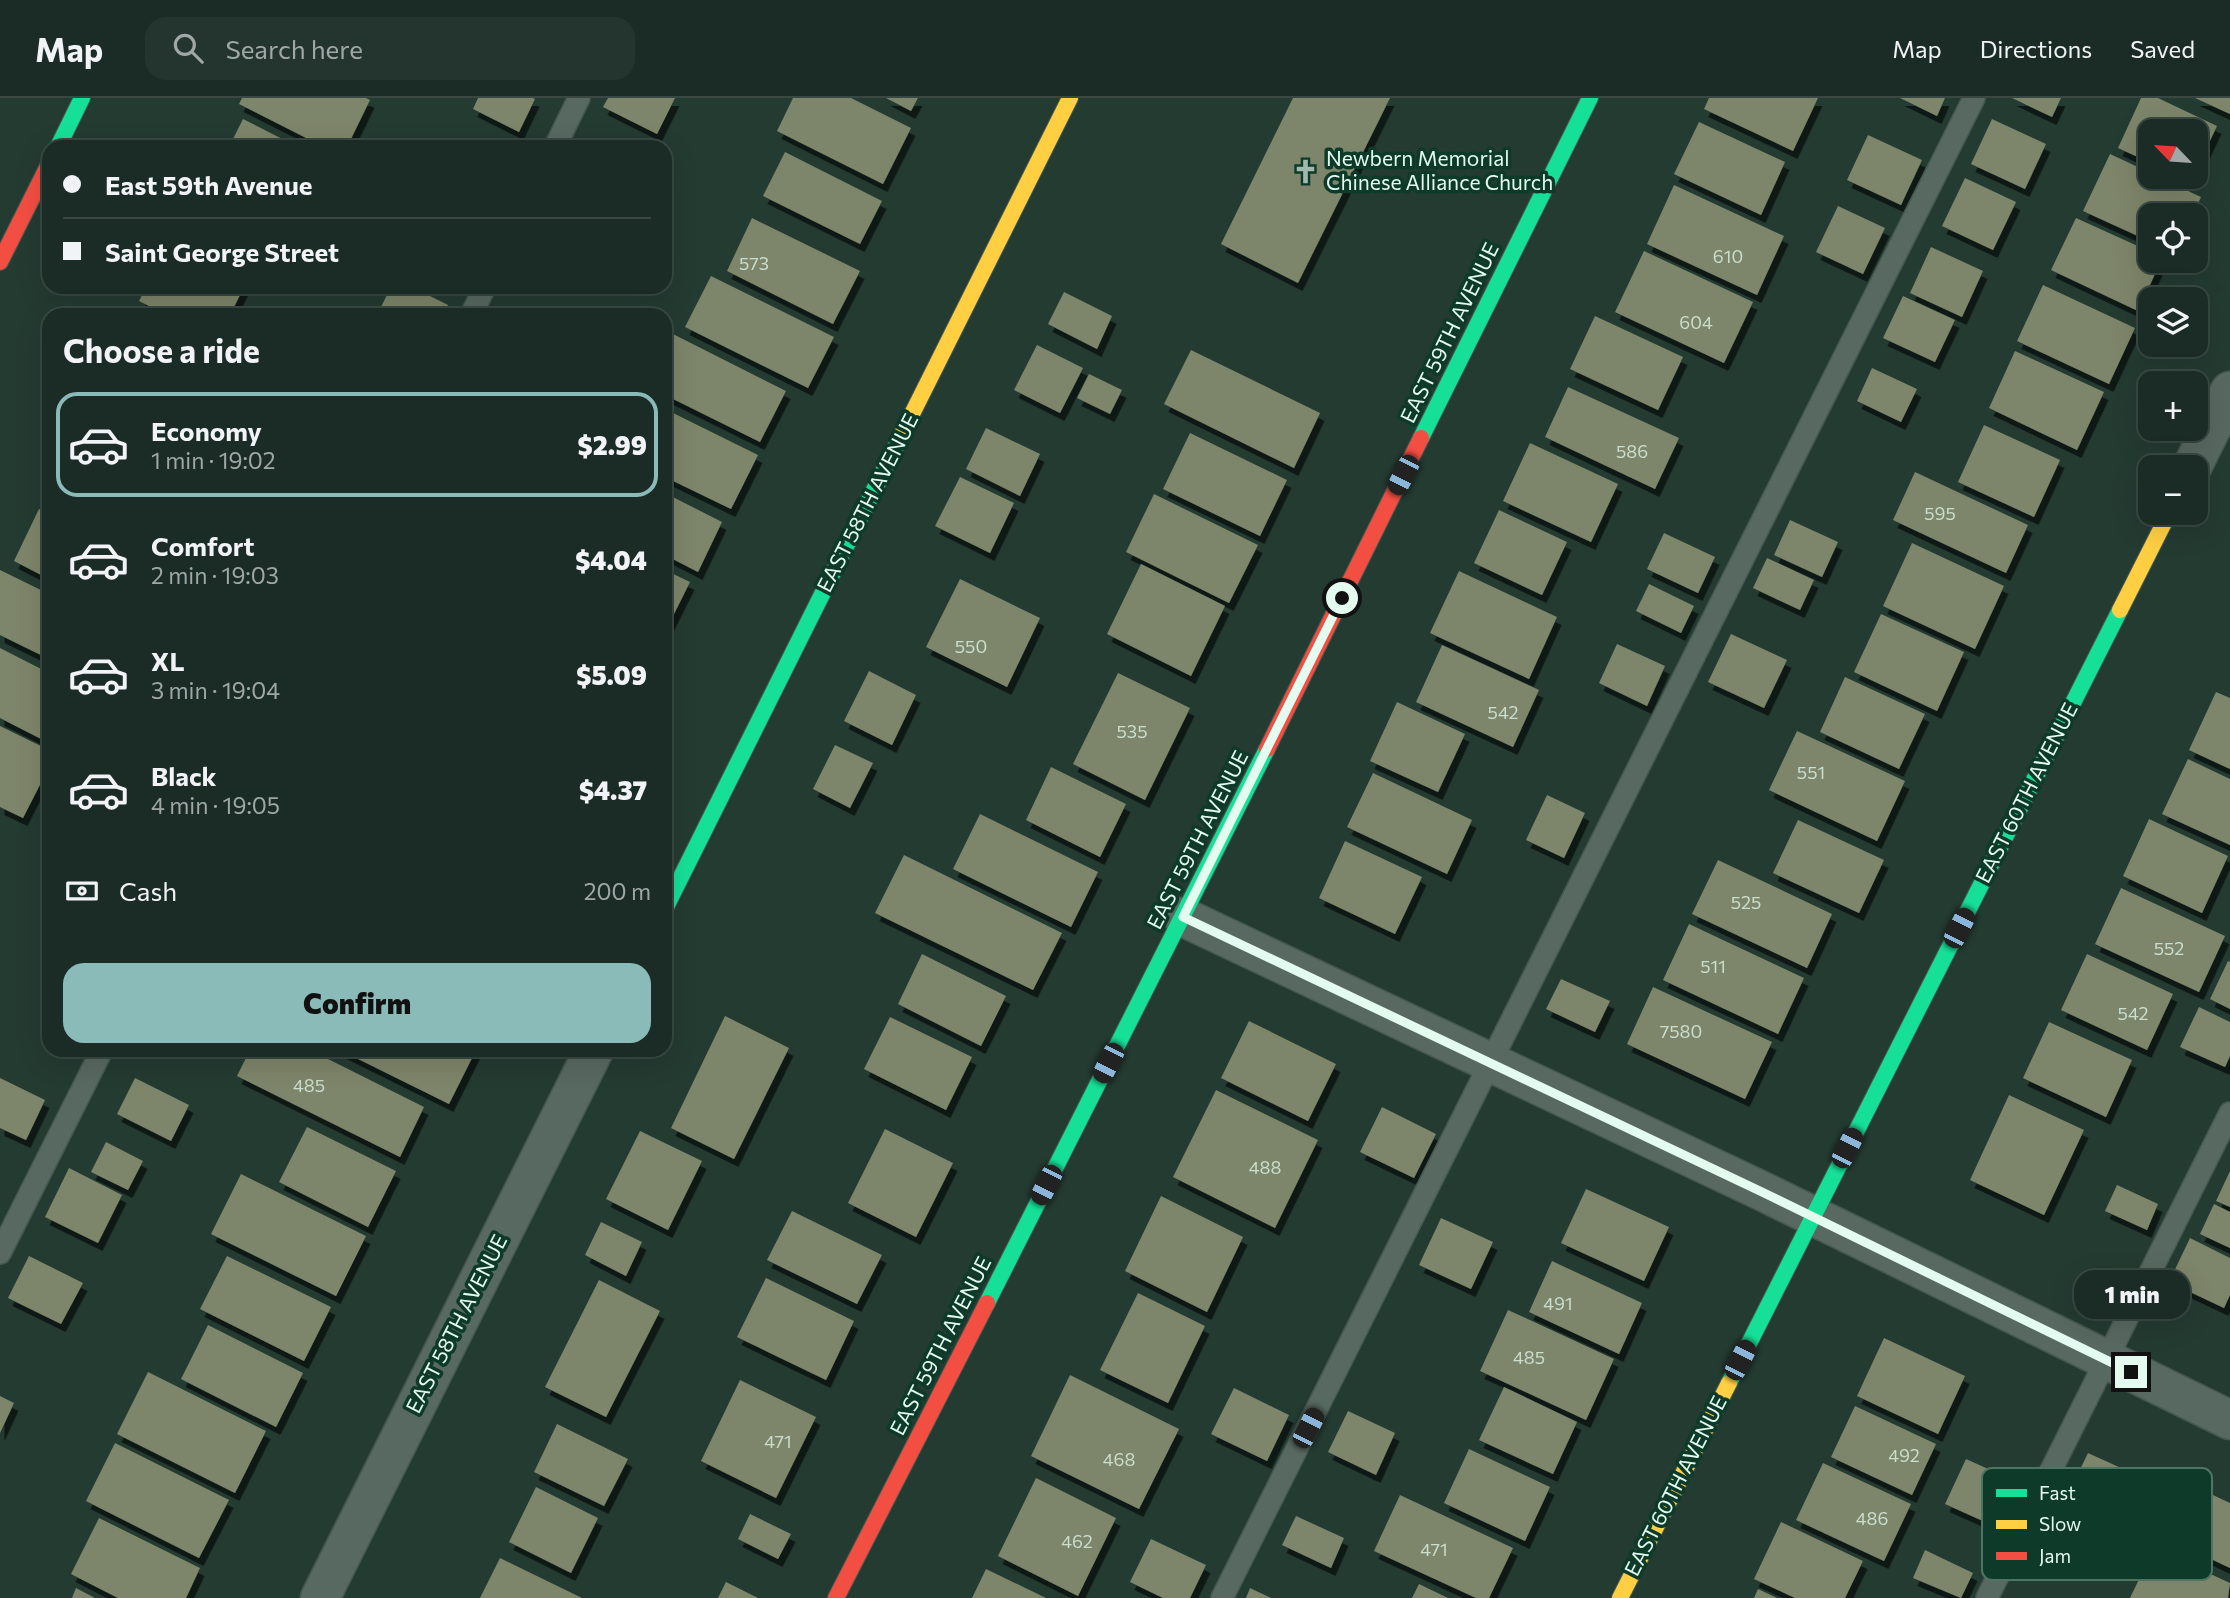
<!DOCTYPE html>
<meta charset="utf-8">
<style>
:root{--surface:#1b2c26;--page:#24342e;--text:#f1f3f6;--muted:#a0a7a7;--line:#394843;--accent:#8bbbb9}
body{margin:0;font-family:Commissioner,sans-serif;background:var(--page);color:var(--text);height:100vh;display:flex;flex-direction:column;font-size:26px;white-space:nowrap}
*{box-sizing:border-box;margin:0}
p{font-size:23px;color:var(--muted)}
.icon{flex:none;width:38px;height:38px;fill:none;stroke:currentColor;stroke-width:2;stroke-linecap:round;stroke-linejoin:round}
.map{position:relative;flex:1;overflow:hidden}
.panel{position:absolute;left:42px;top:210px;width:630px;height:749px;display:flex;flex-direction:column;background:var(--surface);border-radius:21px;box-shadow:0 7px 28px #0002,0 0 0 2px var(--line)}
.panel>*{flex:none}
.banner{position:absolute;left:42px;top:42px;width:630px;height:154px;border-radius:21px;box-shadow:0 7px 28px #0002,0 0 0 2px var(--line);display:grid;align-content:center;height:154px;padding:0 21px;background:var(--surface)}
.needle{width:46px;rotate:295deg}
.fabs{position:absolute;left:2138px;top:21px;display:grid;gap:14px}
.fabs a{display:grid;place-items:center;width:70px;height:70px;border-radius:14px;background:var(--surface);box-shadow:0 7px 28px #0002,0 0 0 2px var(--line);font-size:35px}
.end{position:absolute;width:32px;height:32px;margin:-16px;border:9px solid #e4fbef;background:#111;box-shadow:0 0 0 4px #111}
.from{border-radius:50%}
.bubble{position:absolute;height:49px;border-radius:21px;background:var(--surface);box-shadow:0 7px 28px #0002,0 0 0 2px var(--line);font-size:23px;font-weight:800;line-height:49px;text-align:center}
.car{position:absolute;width:21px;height:42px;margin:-21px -10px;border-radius:9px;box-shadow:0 0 5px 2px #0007;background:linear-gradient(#222 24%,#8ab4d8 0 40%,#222 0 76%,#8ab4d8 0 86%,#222 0)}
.banner b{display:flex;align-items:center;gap:24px;height:66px;font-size:26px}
.banner b+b{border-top:2px solid var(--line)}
.banner i{width:18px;height:18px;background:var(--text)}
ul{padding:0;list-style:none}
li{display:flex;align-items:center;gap:21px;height:105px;margin:0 14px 10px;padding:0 7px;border:4px solid transparent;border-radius:21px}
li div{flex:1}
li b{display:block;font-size:26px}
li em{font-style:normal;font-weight:800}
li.on{border-color:var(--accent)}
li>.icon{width:63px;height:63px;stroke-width:1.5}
h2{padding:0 21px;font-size:32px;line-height:84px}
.pay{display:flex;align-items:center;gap:18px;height:77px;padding:0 21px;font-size:26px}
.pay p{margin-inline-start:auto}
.cta{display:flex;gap:14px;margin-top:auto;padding:14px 21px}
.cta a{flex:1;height:80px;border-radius:21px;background:var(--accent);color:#111;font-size:28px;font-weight:800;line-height:80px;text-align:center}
header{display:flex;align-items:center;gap:42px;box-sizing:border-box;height:98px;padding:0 35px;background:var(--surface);border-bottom:2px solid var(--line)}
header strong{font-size:33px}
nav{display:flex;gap:38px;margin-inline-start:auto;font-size:24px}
.search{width:490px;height:63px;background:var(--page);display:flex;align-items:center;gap:18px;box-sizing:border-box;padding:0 24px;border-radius:21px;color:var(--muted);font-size:26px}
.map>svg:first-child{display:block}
</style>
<header>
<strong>Map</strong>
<div class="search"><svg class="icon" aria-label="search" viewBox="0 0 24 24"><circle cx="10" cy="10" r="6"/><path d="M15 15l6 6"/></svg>Search here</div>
<nav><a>Map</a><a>Directions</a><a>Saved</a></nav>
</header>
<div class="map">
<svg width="2230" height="1500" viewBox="0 0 2230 1500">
<defs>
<filter id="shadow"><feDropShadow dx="4.5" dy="8" stdDeviation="0" flood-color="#0009"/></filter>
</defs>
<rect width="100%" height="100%" fill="#243b32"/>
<path fill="#7d856a" filter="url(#shadow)" d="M 242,0 L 366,0 L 370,2 L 347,49 L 324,49 L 239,6 Z
M 478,0 L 533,0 L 535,1 L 519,34 L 473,11 Z
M 608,0 L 675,0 L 657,36 L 603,9 Z
M 793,0 L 851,0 L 911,30 L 883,86 L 777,33 Z
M 886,0 L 918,0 L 911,13 Z
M 1293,0 L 1390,0 L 1298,185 L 1221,146 Z
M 1709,0 L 1818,0 L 1793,53 L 1704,11 Z
M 1900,0 L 1945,0 L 1937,18 Z
M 2012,0 L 2061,0 L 2052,19 Z
M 2141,0 L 2158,0 L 2217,28 L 2196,72 L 2196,33 L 2151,33 L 2151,65 L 2118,50 Z
M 2195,0 L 2230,0 L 2230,16 Z
M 243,21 L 298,49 L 229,49 Z
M 1992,21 L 2046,46 L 2025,91 L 1971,66 Z
M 1699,24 L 1785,64 L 1761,117 L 1674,76 Z
M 1868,37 L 1922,62 L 1901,107 L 1847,82 Z
M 785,54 L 882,103 L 860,146 L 763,98 Z
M 2110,56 L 2151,75 L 2151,79 L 2158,79 L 2201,99 L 2193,117 L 2151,117 L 2151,144 L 2083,113 Z
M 1965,80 L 2016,104 L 1993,152 L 1942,128 Z
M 1674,87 L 1784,138 L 1757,197 L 1647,146 Z
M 1838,108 L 1885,130 L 1863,176 L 1816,154 Z
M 752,120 L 860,173 L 833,226 L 727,173 Z
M 2076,120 L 2151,154 L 2151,163 L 2161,163 L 2138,213 L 2051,172 Z
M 1931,149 L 1983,173 L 1962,219 L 1910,195 Z
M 1644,153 L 1753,204 L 1724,265 L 1615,214 Z
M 711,178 L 834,239 L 808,290 L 685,229 Z
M 2043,187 L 2135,230 L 2109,286 L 2017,243 Z
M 146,189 L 244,189 L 230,217 L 167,217 L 139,203 Z
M 391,189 L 412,189 L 448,207 L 443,217 L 377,217 Z
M 1064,194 L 1112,218 L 1097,251 L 1048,226 Z
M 1903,198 L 1955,222 L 1935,264 L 1883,240 Z
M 132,211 L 145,217 L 129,217 Z
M 1595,218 L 1683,259 L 1658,312 L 1570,271 Z
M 665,232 L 786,293 L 760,344 L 665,297 Z
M 1037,247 L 1083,270 L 1060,315 L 1014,292 Z
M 1191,252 L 1320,315 L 1294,370 L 1164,306 Z
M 2015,253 L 2104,294 L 2077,352 L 1989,310 Z
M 1872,270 L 1917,291 L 1901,324 L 1857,303 Z
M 1089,276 L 1122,292 L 1110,316 L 1077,300 Z
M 1568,289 L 1679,340 L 1655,391 L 1545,339 Z
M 665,311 L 758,357 L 731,411 L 665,379 Z
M 1984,327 L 2060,362 L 2034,419 L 1958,384 Z
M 986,330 L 1040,356 L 1020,398 L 966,371 Z
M 1190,335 L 1287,382 L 1260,438 L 1163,391 Z
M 1530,345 L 1618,386 L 1591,444 L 1503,403 Z
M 1915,374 L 2028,427 L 2006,475 L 1893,422 Z
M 960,379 L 1014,405 L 990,455 L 935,428 Z
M 665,395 L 722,424 L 698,474 L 665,457 Z
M 1154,396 L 1258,447 L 1229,505 L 1126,454 Z
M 39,411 L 49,416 L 49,481 L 14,463 Z
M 1499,412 L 1567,444 L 1542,497 L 1474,465 Z
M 1790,422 L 1838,444 L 1822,479 L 1774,457 Z
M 1664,435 L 1715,459 L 1698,495 L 1647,471 Z
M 1912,445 L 2004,488 L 1975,551 L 1883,508 Z
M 1767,460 L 1814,482 L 1800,512 L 1753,490 Z
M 1141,466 L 1225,508 L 1191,578 L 1107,536 Z
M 0,472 L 49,496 L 49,561 L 0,537 Z
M 665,472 L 690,484 L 665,534 Z
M 1459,473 L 1557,519 L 1529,581 L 1430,535 Z
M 960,481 L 1040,520 L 1007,589 L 926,549 Z
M 1649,486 L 1694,508 L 1681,535 L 1636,513 Z
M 1881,516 L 1964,554 L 1937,613 L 1854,574 Z
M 1731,536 L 1787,562 L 1764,610 L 1708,584 Z
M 1617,546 L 1665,568 L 1647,608 L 1599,585 Z
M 1442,547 L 1539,592 L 1513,649 L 1416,604 Z
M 0,550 L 49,575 L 49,645 L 0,620 Z
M 869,573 L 916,597 L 892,647 L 844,623 Z
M 1118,575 L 1190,610 L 1145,702 L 1073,666 Z
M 1845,579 L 1925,616 L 1899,671 L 1820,634 Z
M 2216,594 L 2230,600 L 2230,671 L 2189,652 Z
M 1397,604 L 1465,636 L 1438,694 L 1370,663 Z
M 0,628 L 49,652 L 49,669 L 23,720 L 0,709 Z
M 1797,633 L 1905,683 L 1877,743 L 1769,692 Z
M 835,647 L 873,665 L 850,710 L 813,691 Z
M 2188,661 L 2230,681 L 2230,747 L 2162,716 Z
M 1051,669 L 1126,706 L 1100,759 L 1026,722 Z
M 1373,675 L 1472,722 L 1447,776 L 1347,729 Z
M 1547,697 L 1585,715 L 1564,760 L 1526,742 Z
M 980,716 L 1098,774 L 1071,829 L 953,771 Z
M 2149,721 L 2228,758 L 2202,815 L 2123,778 Z
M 1798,722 L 1884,762 L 1859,815 L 1773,775 Z
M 1345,743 L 1422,779 L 1395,836 L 1319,800 Z
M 904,757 L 1062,835 L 1033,892 L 875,815 Z
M 1718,762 L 1832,816 L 1807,870 L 1692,816 Z
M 2121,790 L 2225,838 L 2199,894 L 2095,846 Z
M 1689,826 L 1804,880 L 1778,936 L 1663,882 Z
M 922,856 L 1006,898 L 981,948 L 898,906 Z
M 2087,856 L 2173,896 L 2147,952 L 2061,912 Z
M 2228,863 L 2230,864 L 2230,911 L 2210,901 Z
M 1561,881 L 1610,903 L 1595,934 L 1546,911 Z
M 1653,889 L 1772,944 L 1745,1001 L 1627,946 Z
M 2199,909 L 2230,924 L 2230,958 L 2225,969 L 2180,949 Z
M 725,918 L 789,950 L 734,1061 L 671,1030 Z
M 890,919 L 972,959 L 946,1012 L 864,971 Z
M 1249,923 L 1336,966 L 1308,1023 L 1221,980 Z
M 2049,924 L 2132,962 L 2106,1019 L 2023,980 Z
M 250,952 L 310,952 L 424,1009 L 400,1059 L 237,978 Z
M 340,952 L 476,952 L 449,1006 Z
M 0,980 L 45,1002 L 26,1042 L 0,1030 Z
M 135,980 L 189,1007 L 171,1043 L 117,1016 Z
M 1216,992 L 1318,1042 L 1275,1130 L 1173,1079 Z
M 2009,997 L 2084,1032 L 2044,1117 L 1970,1082 Z
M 1382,1009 L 1436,1036 L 1414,1080 L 1360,1054 Z
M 307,1029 L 396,1073 L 368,1129 L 279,1084 Z
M 885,1031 L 953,1065 L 916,1139 L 848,1105 Z
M 640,1033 L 702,1063 L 668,1132 L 606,1101 Z
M 106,1044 L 143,1063 L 128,1092 L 91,1074 Z
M 69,1070 L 122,1097 L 98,1145 L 45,1119 Z
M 2230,1073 L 2230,1109 L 2216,1103 Z
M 241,1076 L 366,1138 L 336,1198 L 211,1136 Z
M 2117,1087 L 2158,1106 L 2147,1132 L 2105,1113 Z
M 1586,1091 L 1669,1129 L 1644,1183 L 1561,1145 Z
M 1161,1098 L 1243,1139 L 1207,1214 L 1125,1173 Z
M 2214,1106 L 2230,1114 L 2230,1150 L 2200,1136 Z
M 792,1113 L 882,1157 L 857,1206 L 767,1162 Z
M 1441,1120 L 1493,1144 L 1471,1191 L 1419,1167 Z
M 601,1124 L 642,1144 L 626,1178 L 585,1157 Z
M 2190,1140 L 2230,1160 L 2230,1197 L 2224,1210 L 2169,1184 Z
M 29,1158 L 83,1185 L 61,1226 L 8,1200 Z
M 227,1158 L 331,1209 L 304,1263 L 200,1211 Z
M 1552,1163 L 1642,1205 L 1619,1256 L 1529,1214 Z
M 766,1180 L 854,1223 L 826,1282 L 737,1239 Z
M 599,1182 L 660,1213 L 606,1319 L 545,1289 Z
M 1138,1195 L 1205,1228 L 1168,1305 L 1100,1272 Z
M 1508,1212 L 1614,1261 L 1586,1322 L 1480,1273 Z
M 208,1227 L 303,1275 L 276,1329 L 181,1281 Z
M 1884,1240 L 1965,1278 L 1938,1336 L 1857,1298 Z
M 148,1274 L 266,1333 L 235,1395 L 117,1336 Z
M 1070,1277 L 1179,1331 L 1139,1411 L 1031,1358 Z
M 740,1282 L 816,1319 L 776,1400 L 701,1363 Z
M 1504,1289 L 1577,1324 L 1553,1376 L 1479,1342 Z
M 1234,1290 L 1289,1317 L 1267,1363 L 1211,1336 Z
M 0,1298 L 14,1305 L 0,1335 Z
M 1855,1308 L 1936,1346 L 1912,1397 L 1831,1359 Z
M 1348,1313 L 1395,1335 L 1376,1377 L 1328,1354 Z
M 557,1326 L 628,1361 L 604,1408 L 534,1374 Z
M 115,1345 L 229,1402 L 199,1460 L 86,1403 Z
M 1469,1351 L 1550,1389 L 1525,1443 L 1444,1405 Z
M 2088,1355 L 2132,1375 L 2113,1417 L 2068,1396 Z
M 1966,1361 L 2015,1383 L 1994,1428 L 1945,1406 Z
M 1823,1365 L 1911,1406 L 1884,1463 L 1796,1422 Z
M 2164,1374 L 2230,1405 L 2230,1470 L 2139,1427 Z
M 1036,1380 L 1116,1420 L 1078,1498 L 998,1458 Z
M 536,1389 L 598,1420 L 571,1475 L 509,1444 Z
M 1400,1397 L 1513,1450 L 1489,1500 L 1476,1500 L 1374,1453 Z
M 750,1416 L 791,1436 L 778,1461 L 738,1441 Z
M 1296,1418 L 1344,1440 L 1331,1470 L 1282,1447 Z
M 99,1420 L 200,1470 L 186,1500 L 118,1500 L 71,1476 Z
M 1781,1424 L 1863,1463 L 1845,1500 L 1795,1500 L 1754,1481 Z
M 1151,1441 L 1206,1467 L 1190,1500 L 1163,1500 L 1130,1484 Z
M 2154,1450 L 2230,1485 L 2228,1500 L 2130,1500 Z
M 1925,1452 L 1973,1475 L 1961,1500 L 1913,1480 Z
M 500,1460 L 582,1500 L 480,1500 Z
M 986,1471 L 1046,1500 L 972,1500 Z
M 726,1484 L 758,1500 L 718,1500 Z
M 1419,1486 L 1448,1500 L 1412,1500 Z
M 76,1490 L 95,1500 L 72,1500 Z
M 1250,1490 L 1271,1500 L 1246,1500 Z
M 1758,1491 L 1777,1500 L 1754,1500 Z"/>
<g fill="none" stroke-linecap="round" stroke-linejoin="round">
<defs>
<path id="lane" d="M 555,49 L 579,0
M 471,217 L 485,189
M 0,1155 L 102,952
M 1222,1500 L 1974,0
M 1987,1500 L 2230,1015"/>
<path id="street" d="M 2192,369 L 2230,293
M 1183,819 L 1762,1093 L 2230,1322
M 320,1500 L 594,952"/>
<path id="fast" d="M 58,49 L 82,0
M 1421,340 L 1590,0
M 665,811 L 901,338
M 987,1205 L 1267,651
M 1729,1285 L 2120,512"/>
<path id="slow" d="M 901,338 L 1070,0
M 2120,512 L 2169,415
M 1620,1500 L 1729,1285"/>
<path id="jam" d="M 0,164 L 49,66
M 1267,651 L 1421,340
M 836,1500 L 987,1205"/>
</defs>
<use href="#lane" stroke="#455850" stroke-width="24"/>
<use href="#street" stroke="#455850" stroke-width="41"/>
<use href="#fast" stroke="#455850" stroke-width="18"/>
<use href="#slow" stroke="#455850" stroke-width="18"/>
<use href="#jam" stroke="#455850" stroke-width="18"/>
<use href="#lane" stroke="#586961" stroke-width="21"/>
<use href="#street" stroke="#586961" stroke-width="38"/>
<use href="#fast" stroke="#16e098" stroke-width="16"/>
<use href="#slow" stroke="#ffcf43" stroke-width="16"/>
<use href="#jam" stroke="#f24e42" stroke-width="16"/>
</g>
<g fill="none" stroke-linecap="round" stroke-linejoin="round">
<path stroke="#e4fbef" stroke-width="9" d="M 1342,500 L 1183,819 L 1762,1094 L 2131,1274"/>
</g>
<defs>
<symbol id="church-bare" viewBox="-9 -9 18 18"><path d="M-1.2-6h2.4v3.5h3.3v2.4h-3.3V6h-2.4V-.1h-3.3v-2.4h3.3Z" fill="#a1b8ad" stroke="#0e3a29" stroke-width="2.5" paint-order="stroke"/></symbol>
</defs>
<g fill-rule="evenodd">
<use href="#church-bare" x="1288" y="56" width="35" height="35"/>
</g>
<g text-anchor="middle" stroke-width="7" stroke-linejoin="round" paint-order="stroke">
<g font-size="18" fill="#cadece">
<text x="1728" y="165">610</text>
<text x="754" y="172">573</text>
<text x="1696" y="231">604</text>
<text x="1632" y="360">586</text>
<text x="1940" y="422">595</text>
<text x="971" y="555">550</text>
<text x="1503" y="621">542</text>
<text x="1132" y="640">535</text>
<text x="1811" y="681">551</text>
<text x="1746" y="811">525</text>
<text x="2169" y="857">552</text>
<text x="1713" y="875">511</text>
<text x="2133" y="922">542</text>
<text x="1681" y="940">7580</text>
<text x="309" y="994">485</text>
<text x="1265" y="1076">488</text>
<text x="1558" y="1212">491</text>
<text x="1529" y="1266">485</text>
<text x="778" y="1350">471</text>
<text x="1904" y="1364">492</text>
<text x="1119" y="1368">468</text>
<text x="1872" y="1427">486</text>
<text x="1077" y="1450">462</text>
<text x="1434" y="1458">471</text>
</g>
<g font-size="21" fill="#e4fbef" stroke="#0e3a29" text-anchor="start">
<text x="1326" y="68">Newbern Memorial<tspan x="1326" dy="24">Chinese Alliance Church</tspan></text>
</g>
<g font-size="21" fill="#e4fbef" stroke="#0e3a29">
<text transform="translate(1450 235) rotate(-64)" y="7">EAST 59TH AVENUE</text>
<text transform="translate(868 405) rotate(-63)" y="7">EAST 58TH AVENUE</text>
<text transform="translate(2027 695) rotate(-63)" y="7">EAST 60TH AVENUE</text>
<text transform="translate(1198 742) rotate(-63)" y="7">EAST 59TH AVENUE</text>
<text transform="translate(457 1226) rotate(-63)" y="7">EAST 58TH AVENUE</text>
<text transform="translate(941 1248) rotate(-63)" y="7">EAST 59TH AVENUE</text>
<text transform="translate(1676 1388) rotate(-63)" y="7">EAST 60TH AVENUE</text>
</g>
</g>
<rect x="1982" y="1370" width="230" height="112" rx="10" fill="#0e3a29" stroke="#4e7464" stroke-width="2"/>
<rect x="1996" y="1391" width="31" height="8" fill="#16e098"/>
<rect x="1996" y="1422" width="31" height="9" fill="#ffcf43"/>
<rect x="1996" y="1454" width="31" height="8" fill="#f24e42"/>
<g font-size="19" fill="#e4fbef">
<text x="2039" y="1402">Fast</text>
<text x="2039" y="1433">Slow</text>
<text x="2039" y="1465">Jam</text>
</g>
</svg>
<div class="fabs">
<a><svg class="needle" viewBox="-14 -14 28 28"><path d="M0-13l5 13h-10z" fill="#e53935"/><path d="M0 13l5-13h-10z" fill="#a0a7a7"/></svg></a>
<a><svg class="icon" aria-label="locate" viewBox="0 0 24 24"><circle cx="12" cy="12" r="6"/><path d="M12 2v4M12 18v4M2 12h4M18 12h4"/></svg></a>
<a><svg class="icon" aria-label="layers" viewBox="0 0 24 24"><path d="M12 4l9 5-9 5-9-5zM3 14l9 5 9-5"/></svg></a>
<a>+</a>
<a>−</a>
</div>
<i class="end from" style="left:1342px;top:500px"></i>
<i class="end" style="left:2131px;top:1274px"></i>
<div class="bubble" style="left:2074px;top:1172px;width:116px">1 min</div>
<i class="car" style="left:1403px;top:377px;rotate:207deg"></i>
<i class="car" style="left:1959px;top:830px;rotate:27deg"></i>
<i class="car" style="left:1108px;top:965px;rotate:207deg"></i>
<i class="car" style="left:1847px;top:1050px;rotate:27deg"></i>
<i class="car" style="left:1046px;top:1087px;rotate:207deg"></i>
<i class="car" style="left:1740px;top:1262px;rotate:27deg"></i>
<i class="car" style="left:1308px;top:1330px;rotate:27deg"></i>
<div class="banner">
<b><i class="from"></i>East 59th Avenue</b>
<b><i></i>Saint George Street</b>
</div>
<section class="panel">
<h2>Choose a ride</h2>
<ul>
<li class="on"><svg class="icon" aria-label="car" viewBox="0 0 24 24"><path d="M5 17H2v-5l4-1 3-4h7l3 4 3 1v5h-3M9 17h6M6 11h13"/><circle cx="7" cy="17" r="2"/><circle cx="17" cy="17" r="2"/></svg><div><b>Economy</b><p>1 min · 19:02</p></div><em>$2.99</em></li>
<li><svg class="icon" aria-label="car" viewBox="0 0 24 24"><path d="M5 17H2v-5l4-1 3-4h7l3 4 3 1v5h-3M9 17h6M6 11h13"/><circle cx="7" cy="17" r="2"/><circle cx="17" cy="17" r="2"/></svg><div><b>Comfort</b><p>2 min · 19:03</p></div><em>$4.04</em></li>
<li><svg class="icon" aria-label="car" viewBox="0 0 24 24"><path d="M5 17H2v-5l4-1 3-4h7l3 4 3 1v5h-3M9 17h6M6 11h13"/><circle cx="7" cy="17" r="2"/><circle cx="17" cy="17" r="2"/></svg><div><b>XL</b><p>3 min · 19:04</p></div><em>$5.09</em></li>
<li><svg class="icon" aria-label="car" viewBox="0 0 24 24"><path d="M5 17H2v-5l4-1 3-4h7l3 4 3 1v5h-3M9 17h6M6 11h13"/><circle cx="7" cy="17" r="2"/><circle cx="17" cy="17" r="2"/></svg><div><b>Black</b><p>4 min · 19:05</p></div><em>$4.37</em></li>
</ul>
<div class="pay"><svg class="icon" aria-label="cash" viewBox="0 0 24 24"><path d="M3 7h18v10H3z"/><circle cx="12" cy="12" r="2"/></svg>Cash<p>200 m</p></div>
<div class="cta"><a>Confirm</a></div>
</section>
</div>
